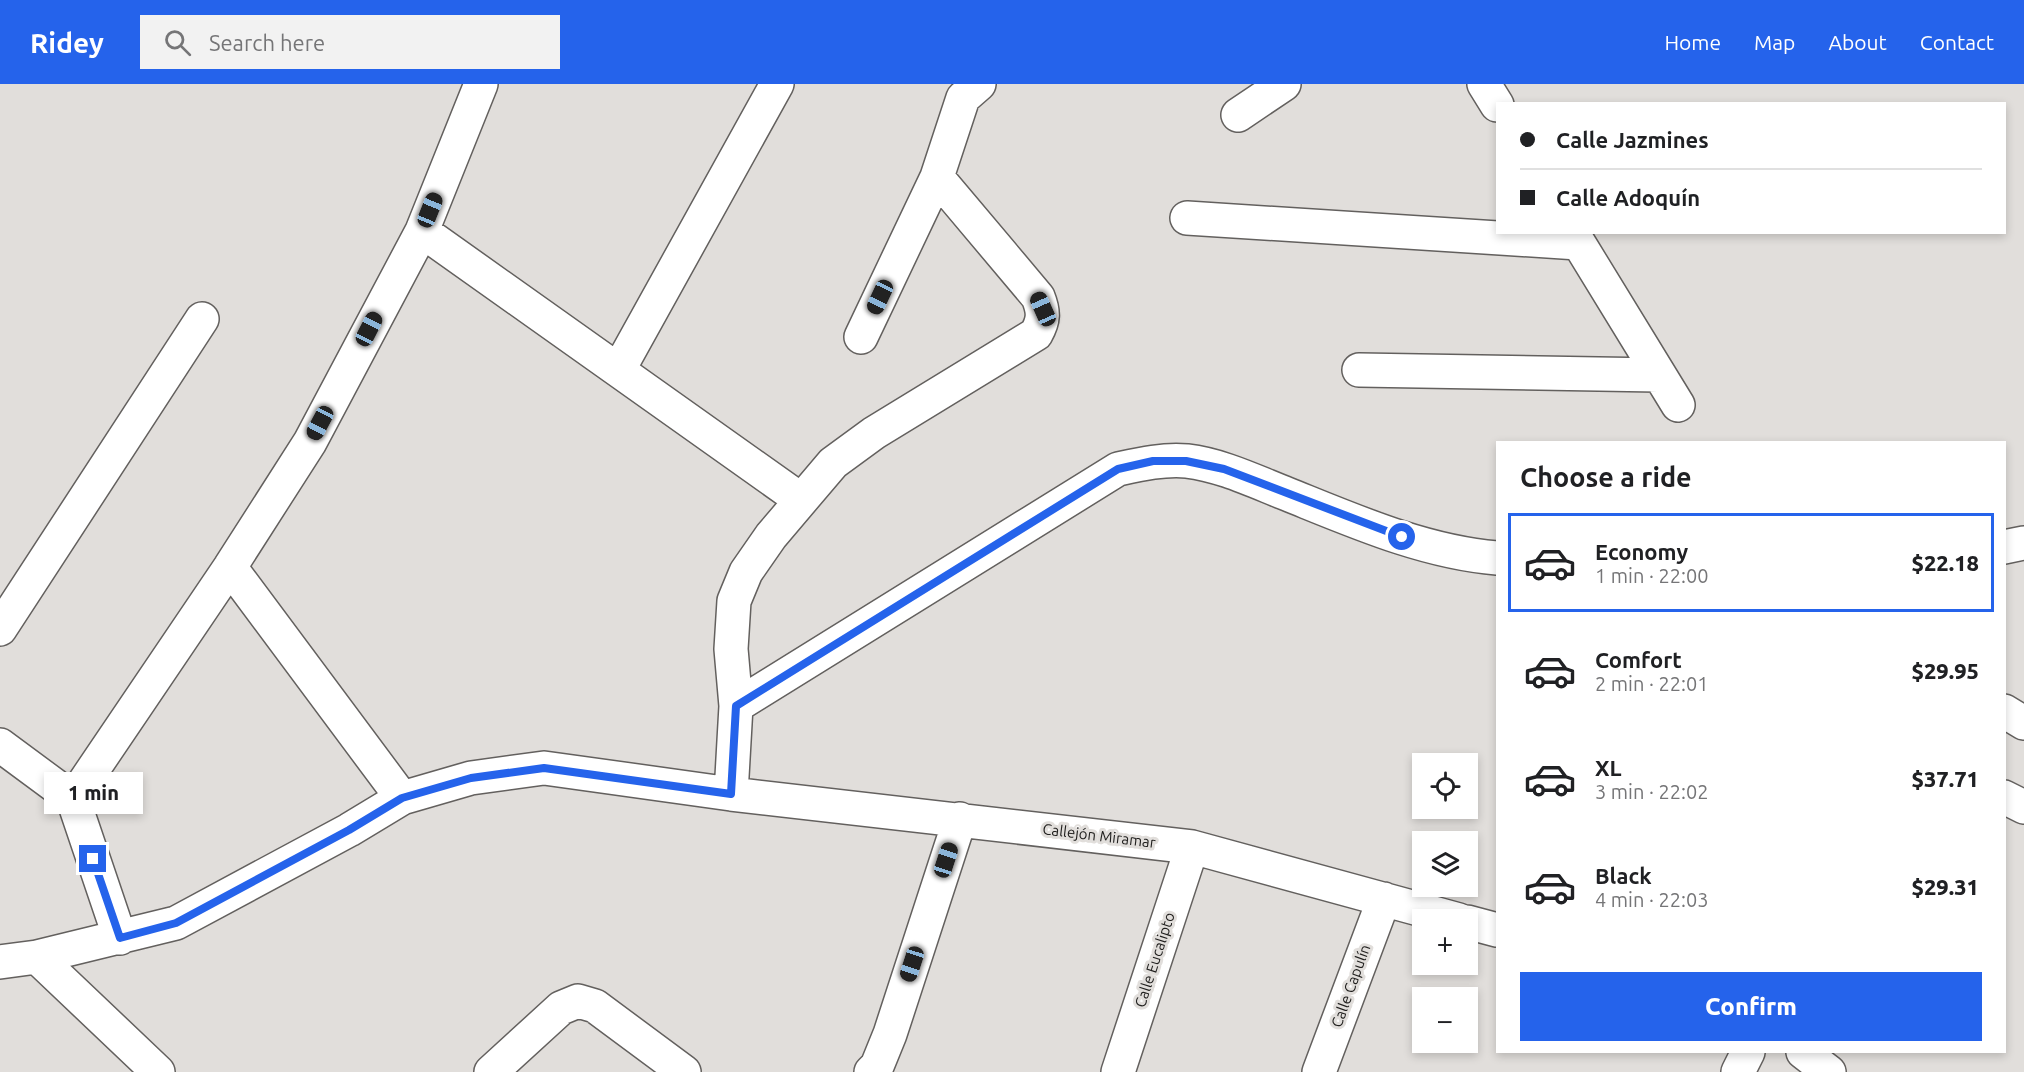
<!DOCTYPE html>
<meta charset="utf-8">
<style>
:root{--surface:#fff;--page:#f2f2f2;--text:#202124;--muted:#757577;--line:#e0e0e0;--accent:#2563eb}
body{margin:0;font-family:Ubuntu,sans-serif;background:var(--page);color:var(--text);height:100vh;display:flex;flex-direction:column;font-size:22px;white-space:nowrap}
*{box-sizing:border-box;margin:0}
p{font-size:20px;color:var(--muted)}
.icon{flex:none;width:33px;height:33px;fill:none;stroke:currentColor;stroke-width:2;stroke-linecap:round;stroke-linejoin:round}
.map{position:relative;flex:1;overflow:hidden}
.drawer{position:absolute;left:1496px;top:357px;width:510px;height:612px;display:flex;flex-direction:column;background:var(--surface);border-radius:0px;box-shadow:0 3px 9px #0003}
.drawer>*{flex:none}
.top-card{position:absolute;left:1496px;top:18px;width:510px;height:132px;border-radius:0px;box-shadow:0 3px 9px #0003;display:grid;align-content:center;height:132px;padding:0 24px;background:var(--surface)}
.fabs{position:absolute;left:1412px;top:669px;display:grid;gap:12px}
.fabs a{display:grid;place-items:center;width:66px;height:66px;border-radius:0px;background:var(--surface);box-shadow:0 3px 9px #0003;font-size:30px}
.end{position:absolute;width:27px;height:27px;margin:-14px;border:8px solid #2563eb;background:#fff;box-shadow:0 0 0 3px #fff}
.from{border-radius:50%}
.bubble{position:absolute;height:42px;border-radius:0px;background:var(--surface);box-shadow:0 3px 9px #0003;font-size:20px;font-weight:800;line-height:42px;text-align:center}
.car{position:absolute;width:18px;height:36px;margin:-18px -9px;border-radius:8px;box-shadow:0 0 4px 2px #0007;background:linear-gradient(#222 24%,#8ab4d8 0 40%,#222 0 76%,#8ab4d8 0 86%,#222 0)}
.top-card b{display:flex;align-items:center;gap:21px;height:57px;font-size:22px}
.top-card b+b{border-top:2px solid var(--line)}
.top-card i{width:15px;height:15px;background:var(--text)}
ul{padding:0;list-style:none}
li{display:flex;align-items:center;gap:18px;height:99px;margin:0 12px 9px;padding:0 12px;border:3px solid transparent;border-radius:0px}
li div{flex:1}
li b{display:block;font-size:22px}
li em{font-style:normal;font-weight:800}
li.on{border-color:var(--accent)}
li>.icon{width:54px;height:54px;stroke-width:1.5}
h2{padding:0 24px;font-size:27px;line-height:72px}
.button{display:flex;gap:12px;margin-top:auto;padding:12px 24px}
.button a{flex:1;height:69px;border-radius:0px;background:var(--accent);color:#fff;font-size:24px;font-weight:800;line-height:69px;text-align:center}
header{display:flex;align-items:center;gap:36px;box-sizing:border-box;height:84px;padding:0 30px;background:var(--accent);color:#fff}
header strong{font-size:28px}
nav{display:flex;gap:33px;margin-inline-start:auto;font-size:21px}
.search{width:420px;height:54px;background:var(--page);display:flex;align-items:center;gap:15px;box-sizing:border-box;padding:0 21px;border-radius:0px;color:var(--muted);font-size:22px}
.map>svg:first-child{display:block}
</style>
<header>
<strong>Ridey</strong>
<div class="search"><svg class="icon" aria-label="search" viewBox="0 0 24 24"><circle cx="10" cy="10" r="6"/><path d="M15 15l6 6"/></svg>Search here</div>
<nav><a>Home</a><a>Map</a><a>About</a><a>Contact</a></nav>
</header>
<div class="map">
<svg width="2024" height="988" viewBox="0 0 2024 988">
<rect width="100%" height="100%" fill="#e1dedb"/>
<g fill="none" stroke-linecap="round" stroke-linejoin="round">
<defs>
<path id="minor" d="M 1484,0 L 1497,21
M 1238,31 L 1284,0
M 1187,134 L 1578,159
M 422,147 L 801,416
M 1572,148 L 1678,321
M 861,253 L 937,93 L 963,14 L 979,0
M 619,285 L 777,0
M 1359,286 L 1658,291
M 2004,463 L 2024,459
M 230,483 L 402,714
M 0,545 L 202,235
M 736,622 L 1118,385 C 1141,380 1163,375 1187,377 C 1221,381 1254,397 1287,410 C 1354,437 1424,468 1497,474
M 2004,627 L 2024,639
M 0,661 L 73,715 L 120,854
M 731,710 L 736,622 L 731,565 L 734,517 L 746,488 L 771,452 L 833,379 L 874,349 L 1036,250 C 1044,236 1044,228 1038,213 L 937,93
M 2004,713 L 2024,723
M 73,715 L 230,483 L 310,358 L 422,147 L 481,0
M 1467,838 L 1497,846
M 37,873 L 158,988
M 0,878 L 37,873 L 176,839 L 349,746 L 402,714 L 471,694 L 544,684 L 731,710 L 1192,763 L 1459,836
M 1803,968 L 1829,988
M 491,988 L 561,924 L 578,917 L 595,922 L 684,988
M 871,988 L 877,982 L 890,950 L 960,735
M 1118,988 L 1192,763
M 1319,988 L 1384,815
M 1738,988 L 1748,968"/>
</defs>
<use href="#minor" stroke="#63605e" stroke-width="36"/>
<use href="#minor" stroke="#fff" stroke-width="33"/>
</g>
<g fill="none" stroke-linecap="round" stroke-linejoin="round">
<path stroke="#2563eb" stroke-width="8" d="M 93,775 L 120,854 L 176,839 L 349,746 L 402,714 L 471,694 L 544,684 L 731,710 L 736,622 L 1118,385 L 1153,377 L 1186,377 L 1224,385 L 1402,453"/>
</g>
<g text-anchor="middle" stroke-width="6" stroke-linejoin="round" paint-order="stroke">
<g font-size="15" fill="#21201f" stroke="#e1dedb">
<text transform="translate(1099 752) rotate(7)" y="5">Callejón Miramar</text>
<text transform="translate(1155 876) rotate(-72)" y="5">Calle Eucalipto</text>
<text transform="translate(1351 902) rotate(-70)" y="5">Calle Capulín</text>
</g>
</g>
</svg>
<div class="fabs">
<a><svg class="icon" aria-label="locate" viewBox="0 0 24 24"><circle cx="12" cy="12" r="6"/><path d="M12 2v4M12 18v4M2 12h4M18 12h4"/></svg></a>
<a><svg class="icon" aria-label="layers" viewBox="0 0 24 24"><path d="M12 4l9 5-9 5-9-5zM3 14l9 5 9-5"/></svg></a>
<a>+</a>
<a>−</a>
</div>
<i class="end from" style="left:1402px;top:453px"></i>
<i class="end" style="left:93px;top:775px"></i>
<div class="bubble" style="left:44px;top:688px;width:99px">1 min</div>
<i class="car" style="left:430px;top:126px;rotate:22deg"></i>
<i class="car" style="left:880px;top:213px;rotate:205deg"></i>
<i class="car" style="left:1043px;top:225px;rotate:336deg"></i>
<i class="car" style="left:369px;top:245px;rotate:27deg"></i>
<i class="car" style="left:320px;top:339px;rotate:208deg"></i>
<i class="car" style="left:946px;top:776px;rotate:18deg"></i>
<i class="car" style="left:912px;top:880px;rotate:198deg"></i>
<div class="top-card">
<b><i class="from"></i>Calle Jazmines</b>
<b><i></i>Calle Adoquín</b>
</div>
<section class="drawer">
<h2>Choose a ride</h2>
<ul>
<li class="on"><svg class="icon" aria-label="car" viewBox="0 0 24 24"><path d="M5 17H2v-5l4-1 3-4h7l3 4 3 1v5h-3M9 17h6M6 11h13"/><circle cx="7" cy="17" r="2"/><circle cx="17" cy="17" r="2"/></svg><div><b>Economy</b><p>1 min · 22:00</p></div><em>$22.18</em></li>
<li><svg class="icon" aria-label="car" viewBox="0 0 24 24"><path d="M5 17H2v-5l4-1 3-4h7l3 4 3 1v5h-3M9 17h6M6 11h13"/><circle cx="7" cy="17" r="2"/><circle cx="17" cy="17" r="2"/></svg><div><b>Comfort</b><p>2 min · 22:01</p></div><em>$29.95</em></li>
<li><svg class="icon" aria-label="car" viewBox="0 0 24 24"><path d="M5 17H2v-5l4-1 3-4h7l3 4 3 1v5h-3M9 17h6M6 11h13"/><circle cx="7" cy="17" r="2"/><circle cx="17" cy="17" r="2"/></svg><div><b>XL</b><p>3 min · 22:02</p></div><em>$37.71</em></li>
<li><svg class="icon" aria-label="car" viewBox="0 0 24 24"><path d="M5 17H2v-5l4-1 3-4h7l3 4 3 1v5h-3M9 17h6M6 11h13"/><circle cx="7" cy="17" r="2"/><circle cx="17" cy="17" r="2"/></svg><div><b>Black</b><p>4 min · 22:03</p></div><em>$29.31</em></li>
</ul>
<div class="button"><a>Confirm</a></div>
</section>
</div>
